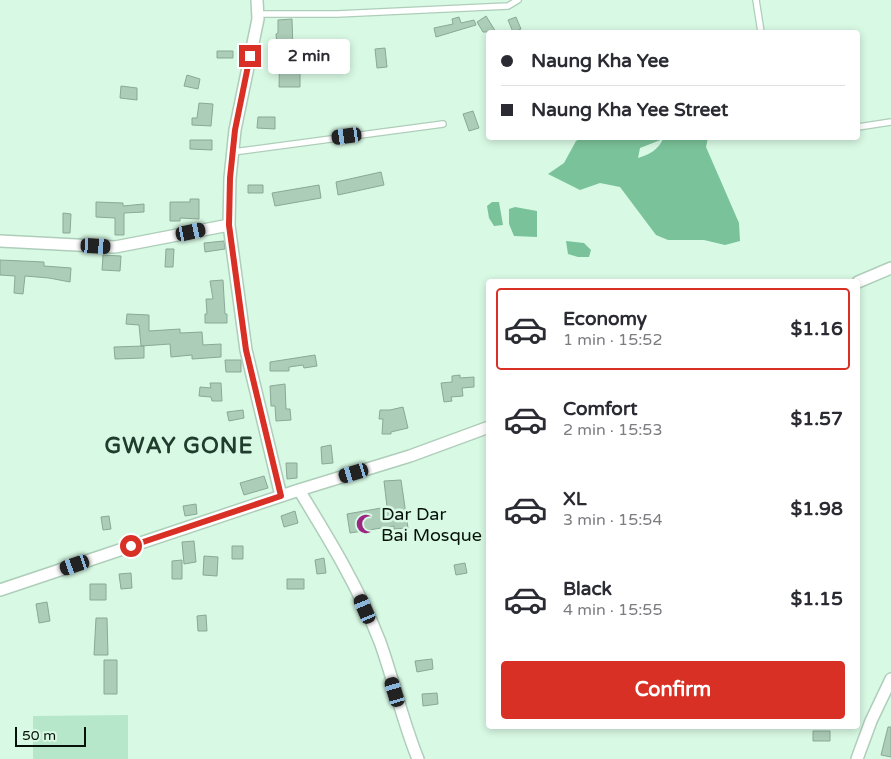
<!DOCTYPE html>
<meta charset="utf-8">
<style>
:root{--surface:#fff;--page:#f7f7f7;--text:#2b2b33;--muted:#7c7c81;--line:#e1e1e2;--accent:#d93025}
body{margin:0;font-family:"Varela Round",sans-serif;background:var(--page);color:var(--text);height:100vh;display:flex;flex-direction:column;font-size:19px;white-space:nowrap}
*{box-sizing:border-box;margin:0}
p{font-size:16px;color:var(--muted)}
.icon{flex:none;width:28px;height:28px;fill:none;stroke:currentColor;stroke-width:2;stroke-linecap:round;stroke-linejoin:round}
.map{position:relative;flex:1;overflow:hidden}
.side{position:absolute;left:486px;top:279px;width:374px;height:450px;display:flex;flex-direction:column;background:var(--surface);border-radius:5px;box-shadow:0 2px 8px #0003}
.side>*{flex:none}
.hud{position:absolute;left:486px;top:30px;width:374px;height:110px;border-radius:5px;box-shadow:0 2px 8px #0003;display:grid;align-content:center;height:110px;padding:0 15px;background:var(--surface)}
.scale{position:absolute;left:15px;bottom:12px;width:71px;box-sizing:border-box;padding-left:5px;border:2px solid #06110a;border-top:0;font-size:14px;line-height:18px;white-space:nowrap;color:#06110a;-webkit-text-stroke:4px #d8f9e4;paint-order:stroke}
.end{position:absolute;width:22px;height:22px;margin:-11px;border:6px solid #d93025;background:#fff;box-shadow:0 0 0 2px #fff}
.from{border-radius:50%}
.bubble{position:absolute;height:35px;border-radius:5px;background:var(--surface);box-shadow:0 2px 8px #0003;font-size:16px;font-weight:700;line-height:35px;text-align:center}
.car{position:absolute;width:15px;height:30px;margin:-15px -8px;border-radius:6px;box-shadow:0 0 4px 1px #0007;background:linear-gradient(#222 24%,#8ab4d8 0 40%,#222 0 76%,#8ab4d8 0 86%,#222 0)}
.hud b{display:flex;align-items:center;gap:18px;height:48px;font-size:19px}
.hud b+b{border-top:1px solid var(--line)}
.hud i{width:12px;height:12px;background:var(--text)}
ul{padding:9px 0 0;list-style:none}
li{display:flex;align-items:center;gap:15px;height:82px;margin:0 10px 8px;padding:0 5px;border:2px solid transparent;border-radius:5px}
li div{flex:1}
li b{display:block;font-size:19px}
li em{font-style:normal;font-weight:700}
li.active{border-color:var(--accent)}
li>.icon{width:45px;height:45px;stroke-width:1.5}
.cta{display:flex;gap:10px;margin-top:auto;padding:10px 15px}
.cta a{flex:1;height:58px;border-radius:5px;background:var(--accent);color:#fff;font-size:20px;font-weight:700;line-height:58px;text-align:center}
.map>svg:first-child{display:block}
</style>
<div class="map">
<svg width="891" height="759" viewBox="0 0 891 759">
<rect width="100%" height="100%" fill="#d8f9e4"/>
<path fill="#b7e7ca" d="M 128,715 L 128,759 L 33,759 L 33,716 Z"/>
<path fill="#7ac299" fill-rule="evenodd" d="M 581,138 L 708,138 L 706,147 L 739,223 L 740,241 L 725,245 L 704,240 L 668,240 L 656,235 L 620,187 L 600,183 L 580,190 L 548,174 L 564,163 L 576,141 ZM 663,139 C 658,150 650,154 638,158 L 640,148 Z
M 492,202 L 499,202 L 503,225 L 494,226 L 489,218 L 487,206 Z
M 515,207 L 537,211 L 537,237 L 514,236 L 509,224 L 509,209 Z
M 566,241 L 584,243 L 591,250 L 589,257 L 578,257 L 568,254 Z"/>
<path fill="#accdb8" stroke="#8aa996" d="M 486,16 L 496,32 L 483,32 L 477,22 Z
M 459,17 L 461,23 L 474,20 L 476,25 L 436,37 L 434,28 L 453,24 L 452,19 Z
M 516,17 L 521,29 L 513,32 L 508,20 Z
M 292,19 L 293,50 L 298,50 L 298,59 L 305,59 L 305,69 L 300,69 L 300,87 L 279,87 L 280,45 L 277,45 L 276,34 L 278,33 L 278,20 Z
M 331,44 L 332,53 L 316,54 L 316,45 Z
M 385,48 L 387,67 L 377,68 L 375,49 Z
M 217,51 L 233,51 L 233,58 L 217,58 Z
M 187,75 L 200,79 L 198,89 L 184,86 Z
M 121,86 L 137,88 L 137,100 L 120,98 Z
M 199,103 L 213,104 L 211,126 L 192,125 L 192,118 L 197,118 Z
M 473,111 L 479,128 L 469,131 L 463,114 Z
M 258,117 L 275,117 L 275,129 L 257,128 Z
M 190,140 L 212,140 L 212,150 L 190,149 Z
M 381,172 L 384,185 L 338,195 L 336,182 Z
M 248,185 L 263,185 L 263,193 L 248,193 Z
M 319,185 L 321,198 L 275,206 L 272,193 Z
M 190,199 L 199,199 L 199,219 L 180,218 L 180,221 L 170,221 L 170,202 L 190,202 Z
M 96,202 L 123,203 L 123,206 L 144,204 L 144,212 L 124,213 L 124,235 L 115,235 L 115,218 L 96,217 Z
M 63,213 L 71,214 L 70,233 L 63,233 Z
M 224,241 L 225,249 L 205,252 L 204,243 Z
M 166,249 L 174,249 L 173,267 L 165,267 Z
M 103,255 L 121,256 L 120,271 L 102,270 Z
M 0,260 L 44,262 L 44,266 L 71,268 L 70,282 L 49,278 L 25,276 L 23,294 L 14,293 L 15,276 L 0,275 Z
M 223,280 L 225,314 L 227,314 L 227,323 L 205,323 L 205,314 L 207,314 L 206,299 L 213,299 L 210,281 Z
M 127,314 L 149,315 L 149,331 L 180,329 L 180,333 L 202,332 L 203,345 L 221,344 L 221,357 L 192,359 L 192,355 L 171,357 L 170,344 L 141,346 L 139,325 L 126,324 Z
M 144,346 L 144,358 L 115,359 L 114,347 Z
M 315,355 L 317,366 L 304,368 L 303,365 L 289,367 L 289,371 L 270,371 L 270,362 Z
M 225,360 L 241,360 L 241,372 L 226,372 Z
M 460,375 L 460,378 L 474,377 L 474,387 L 462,388 L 463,396 L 451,397 L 452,401 L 444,402 L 441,383 L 452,382 L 452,376 Z
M 210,383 L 221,383 L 222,401 L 212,401 L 211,397 L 199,396 L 200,387 L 211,388 Z
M 285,384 L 286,409 L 290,409 L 291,420 L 276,421 L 275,406 L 271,406 L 270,386 Z
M 403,407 L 408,428 L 391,432 L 391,434 L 382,434 L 383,419 L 379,419 L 380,410 L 390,410 Z
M 243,410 L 244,418 L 229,421 L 227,412 Z
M 245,438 L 246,449 L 225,451 L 224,441 Z
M 331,445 L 333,463 L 322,464 L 321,447 Z
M 286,463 L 297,463 L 297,478 L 287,479 Z
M 264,476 L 268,488 L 244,495 L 240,483 Z
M 401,480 L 408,528 L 394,529 L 394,526 L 350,533 L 347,514 L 387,507 L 384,481 Z
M 196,504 L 197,514 L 185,516 L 183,506 Z
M 295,511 L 298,523 L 284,527 L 281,516 Z
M 109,516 L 111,529 L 103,530 L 101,517 Z
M 194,541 L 196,562 L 184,564 L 182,542 Z
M 232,546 L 243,546 L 243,559 L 232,559 Z
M 204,556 L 218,557 L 217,576 L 203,575 Z
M 324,558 L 326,573 L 317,574 L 315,560 Z
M 182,560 L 182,579 L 172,579 L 172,561 Z
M 465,563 L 467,573 L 456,575 L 454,565 Z
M 131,573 L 132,588 L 121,589 L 119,574 Z
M 287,579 L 304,579 L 304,589 L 287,589 Z
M 90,584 L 106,584 L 106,600 L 90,600 Z
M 47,602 L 50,621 L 39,623 L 36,604 Z
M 206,615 L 207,631 L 198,631 L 197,616 Z
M 96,618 L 107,618 L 108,655 L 94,655 Z
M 432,659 L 433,669 L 417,672 L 415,661 Z
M 104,660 L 117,660 L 117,694 L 104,694 Z
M 437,693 L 438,704 L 423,706 L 422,694 Z
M 888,727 L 891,727 L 891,757 L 881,755 Z
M 813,731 L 830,731 L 830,741 L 813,741 Z"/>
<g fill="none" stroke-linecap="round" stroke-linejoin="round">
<defs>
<path id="lane" d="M 756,0 L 761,32
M 258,14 L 337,14 L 508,6 L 518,0
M 858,127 L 891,122
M 233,152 L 443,124"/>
<path id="street" d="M 257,0 L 258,19 L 235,130 L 230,178 L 229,225 L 246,350 L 281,496
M 0,241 L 115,247 L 229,225
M 858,282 L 891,268
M 299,490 C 329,539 359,588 380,642 C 394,681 402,720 418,759
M 0,590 L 299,490 L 410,456 L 489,427
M 857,759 L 871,721 L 891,679"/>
</defs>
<use href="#lane" stroke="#aeceba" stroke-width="8"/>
<use href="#street" stroke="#aeceba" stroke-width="14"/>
<use href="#lane" stroke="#fff" stroke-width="5.5"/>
<use href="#street" stroke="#fff" stroke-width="11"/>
</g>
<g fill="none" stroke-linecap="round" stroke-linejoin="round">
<path stroke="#d93025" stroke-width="6" d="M 131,546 L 281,496 L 246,350 L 229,225 L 230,178 L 235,130 L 250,56"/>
</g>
<defs>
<symbol id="mosque-bare" viewBox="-9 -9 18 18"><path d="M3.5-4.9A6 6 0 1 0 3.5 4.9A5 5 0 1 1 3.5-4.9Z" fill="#9c2783" stroke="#d8f9e4" stroke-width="2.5" paint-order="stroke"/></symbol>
</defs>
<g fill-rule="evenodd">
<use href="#mosque-bare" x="352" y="510" width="28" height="28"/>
</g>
<g text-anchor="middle" stroke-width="5" stroke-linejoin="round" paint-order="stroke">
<g font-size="18" fill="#06110a" stroke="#d8f9e4" text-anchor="start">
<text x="381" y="520">Dar Dar<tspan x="381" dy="21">Bai Mosque</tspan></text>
</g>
<g font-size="22" font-weight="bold" letter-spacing="1" fill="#213d2d" stroke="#d8f9e4">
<text x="179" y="453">GWAY GONE</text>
</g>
</g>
</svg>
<div class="scale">50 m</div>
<i class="end from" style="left:131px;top:546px"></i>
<i class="end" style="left:250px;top:56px"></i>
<div class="bubble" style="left:268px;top:39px;width:82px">2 min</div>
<i class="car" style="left:347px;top:136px;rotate:262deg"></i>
<i class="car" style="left:191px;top:232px;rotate:78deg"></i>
<i class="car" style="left:96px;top:246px;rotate:93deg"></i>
<i class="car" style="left:354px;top:473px;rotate:253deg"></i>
<i class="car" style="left:75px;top:565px;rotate:251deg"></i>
<i class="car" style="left:365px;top:609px;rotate:337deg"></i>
<i class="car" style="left:395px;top:692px;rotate:343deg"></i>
<div class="hud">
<b><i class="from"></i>Naung Kha Yee</b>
<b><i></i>Naung Kha Yee Street</b>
</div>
<section class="side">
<ul>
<li class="active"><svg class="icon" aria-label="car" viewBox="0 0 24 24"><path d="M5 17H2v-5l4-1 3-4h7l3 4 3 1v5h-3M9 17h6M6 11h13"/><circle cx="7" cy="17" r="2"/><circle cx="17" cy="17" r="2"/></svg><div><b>Economy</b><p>1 min · 15:52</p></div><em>$1.16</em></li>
<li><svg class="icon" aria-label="car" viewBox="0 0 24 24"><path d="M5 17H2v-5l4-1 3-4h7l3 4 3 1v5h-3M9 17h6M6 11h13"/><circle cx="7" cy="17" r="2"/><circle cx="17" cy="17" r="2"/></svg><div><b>Comfort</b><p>2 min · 15:53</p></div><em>$1.57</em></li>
<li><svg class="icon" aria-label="car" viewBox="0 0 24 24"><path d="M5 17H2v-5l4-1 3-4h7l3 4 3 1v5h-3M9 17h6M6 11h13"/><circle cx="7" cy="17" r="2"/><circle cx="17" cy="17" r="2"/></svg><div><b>XL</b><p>3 min · 15:54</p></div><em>$1.98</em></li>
<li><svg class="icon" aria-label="car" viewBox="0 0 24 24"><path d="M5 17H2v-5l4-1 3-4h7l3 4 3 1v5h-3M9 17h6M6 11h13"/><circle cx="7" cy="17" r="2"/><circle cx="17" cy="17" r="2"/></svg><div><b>Black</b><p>4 min · 15:55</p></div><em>$1.15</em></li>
</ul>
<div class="cta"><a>Confirm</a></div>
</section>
</div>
